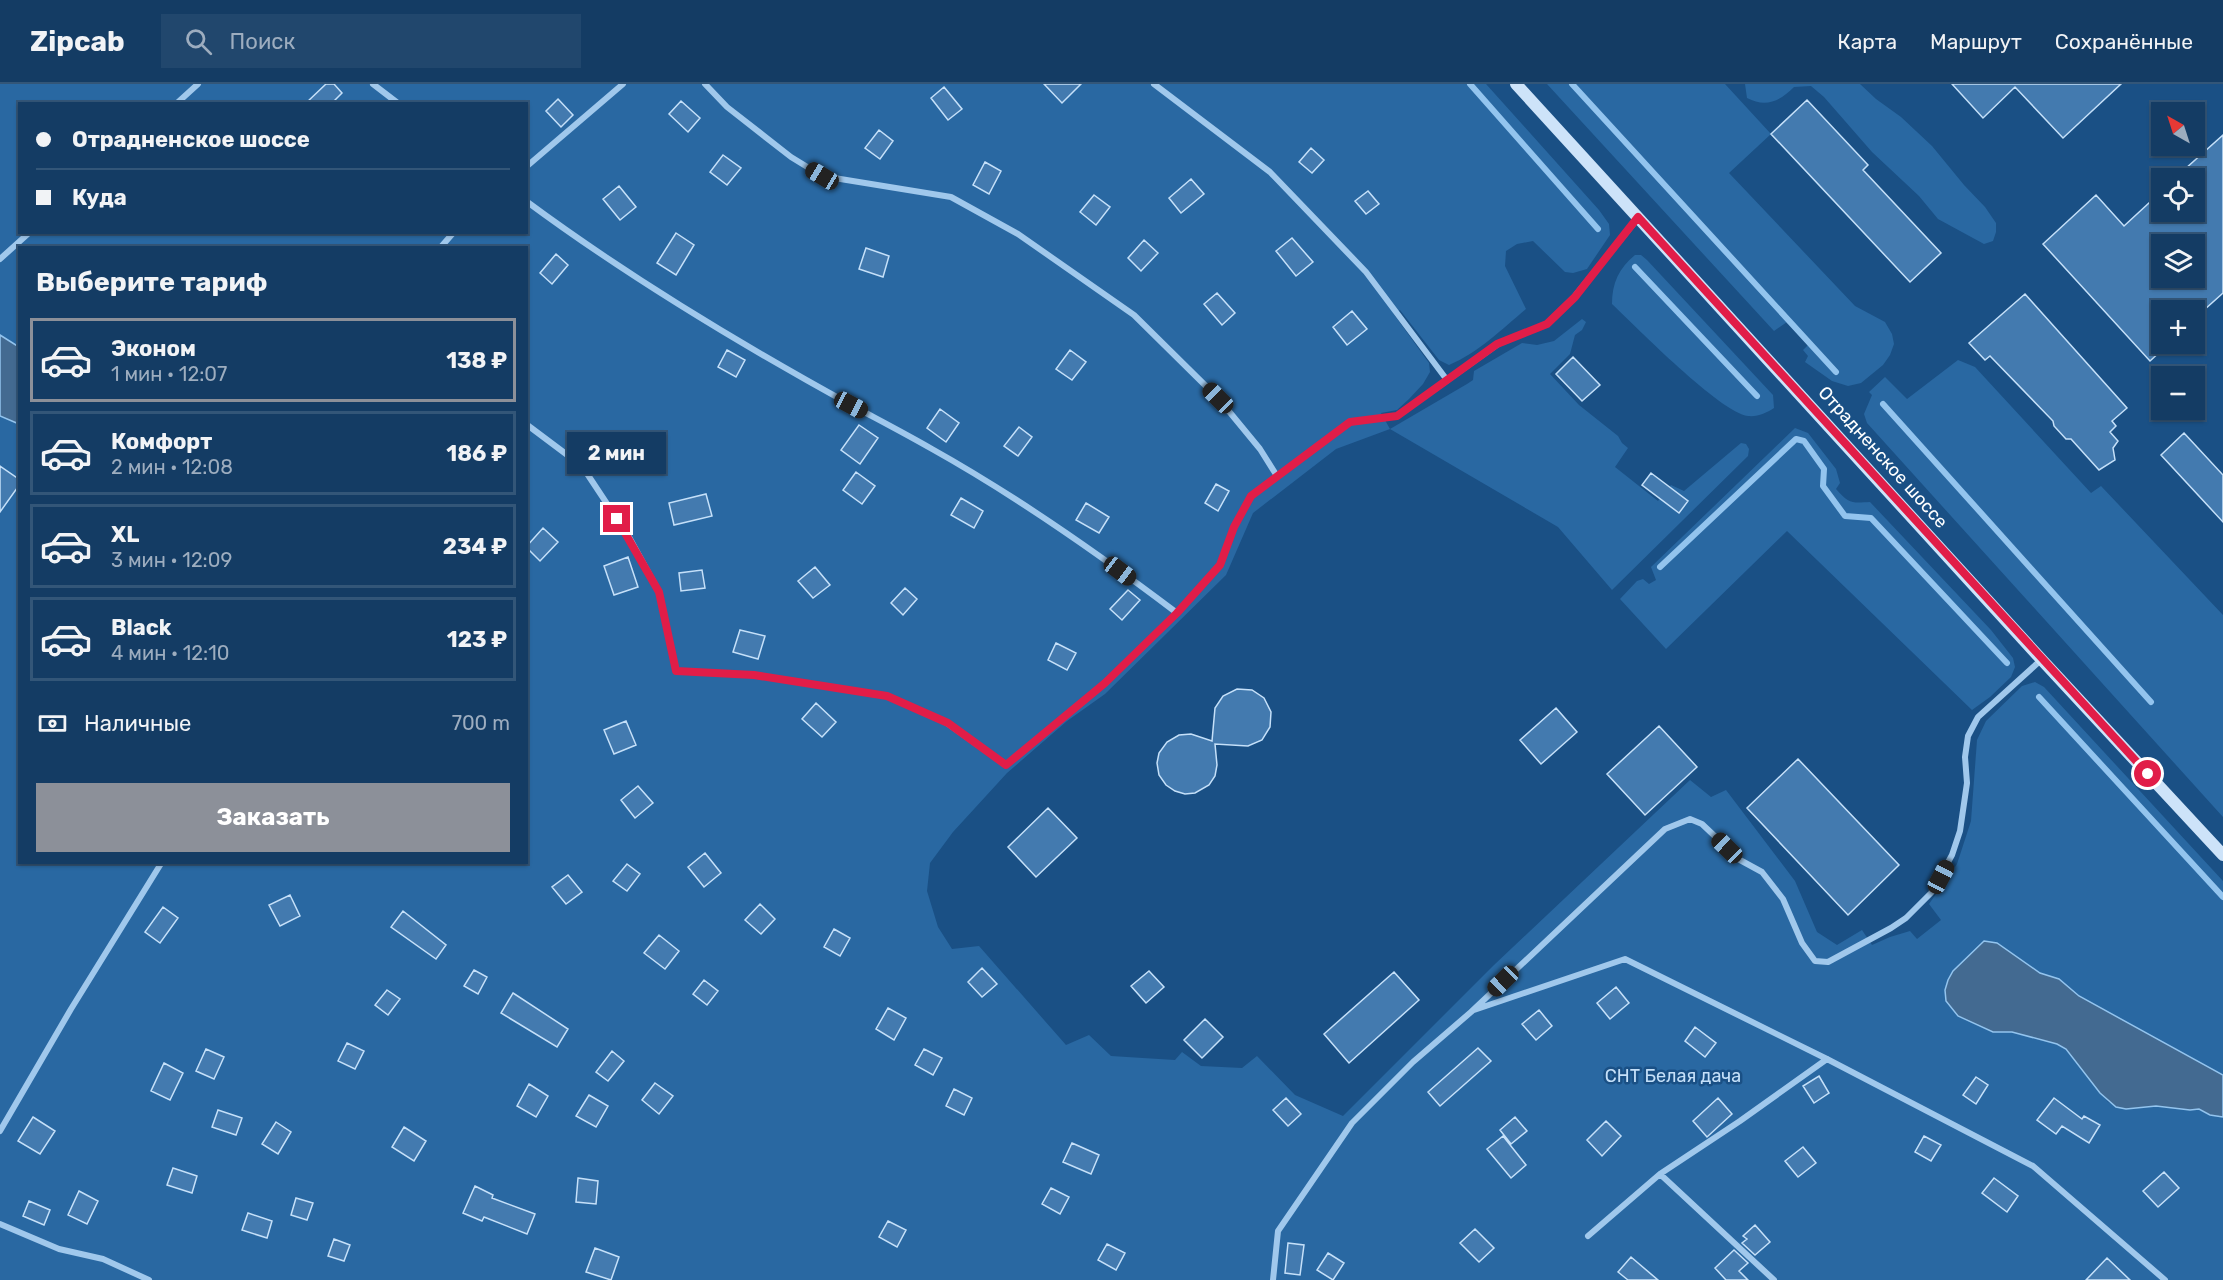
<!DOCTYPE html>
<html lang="ru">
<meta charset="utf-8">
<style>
:root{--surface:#143c64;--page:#21476d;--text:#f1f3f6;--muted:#9dadbf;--line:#335678;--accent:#8c9099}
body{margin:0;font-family:Rubik,sans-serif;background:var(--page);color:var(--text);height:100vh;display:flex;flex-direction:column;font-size:22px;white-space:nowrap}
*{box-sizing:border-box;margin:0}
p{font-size:20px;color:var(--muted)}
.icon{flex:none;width:33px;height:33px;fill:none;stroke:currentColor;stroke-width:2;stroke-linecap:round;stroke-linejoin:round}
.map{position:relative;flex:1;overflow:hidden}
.side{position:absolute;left:18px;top:162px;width:510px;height:618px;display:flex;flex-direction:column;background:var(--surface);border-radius:0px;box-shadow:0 2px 4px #0004,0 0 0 2px var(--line)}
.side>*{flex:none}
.guide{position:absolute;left:18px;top:18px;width:510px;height:132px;border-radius:0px;box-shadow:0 2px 4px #0004,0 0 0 2px var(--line);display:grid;align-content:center;height:132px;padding:0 18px;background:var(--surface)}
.needle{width:39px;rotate:321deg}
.fabs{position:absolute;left:2151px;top:18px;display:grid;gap:12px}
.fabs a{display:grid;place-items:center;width:54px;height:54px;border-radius:0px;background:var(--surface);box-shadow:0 2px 4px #0004,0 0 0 2px var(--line);font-size:30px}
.end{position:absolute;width:27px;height:27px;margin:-14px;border:8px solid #e11d48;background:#fff;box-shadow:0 0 0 3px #fff}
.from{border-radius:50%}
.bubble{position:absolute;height:42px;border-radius:0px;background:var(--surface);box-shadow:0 2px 4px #0004,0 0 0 2px var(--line);font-size:20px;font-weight:700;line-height:42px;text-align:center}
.car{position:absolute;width:18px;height:36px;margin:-18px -9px;border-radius:8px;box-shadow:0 0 4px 2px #0007;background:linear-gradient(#222 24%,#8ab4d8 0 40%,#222 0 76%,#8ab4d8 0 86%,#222 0)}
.guide b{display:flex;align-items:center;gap:21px;height:57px;font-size:22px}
.guide b+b{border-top:2px solid var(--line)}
.guide i{width:15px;height:15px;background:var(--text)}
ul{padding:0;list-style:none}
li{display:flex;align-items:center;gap:18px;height:84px;margin:0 12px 9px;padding:0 6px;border:3px solid var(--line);border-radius:0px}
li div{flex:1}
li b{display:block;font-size:22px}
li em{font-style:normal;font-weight:700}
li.selected{border-color:var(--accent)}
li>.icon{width:54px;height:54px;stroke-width:1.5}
h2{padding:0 18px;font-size:27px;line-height:72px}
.pay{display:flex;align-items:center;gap:15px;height:66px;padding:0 18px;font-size:22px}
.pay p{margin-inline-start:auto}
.action{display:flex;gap:12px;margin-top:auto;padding:12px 18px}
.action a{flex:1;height:69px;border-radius:0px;background:var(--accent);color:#fff;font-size:24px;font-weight:700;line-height:69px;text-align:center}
header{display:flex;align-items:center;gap:36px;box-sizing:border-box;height:84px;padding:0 30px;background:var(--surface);border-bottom:2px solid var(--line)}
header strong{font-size:28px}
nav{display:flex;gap:33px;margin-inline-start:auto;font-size:21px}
.search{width:420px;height:54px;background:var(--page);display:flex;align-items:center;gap:15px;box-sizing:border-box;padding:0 21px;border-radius:0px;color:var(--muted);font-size:22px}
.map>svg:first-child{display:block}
</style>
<header>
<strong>Zipcab</strong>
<div class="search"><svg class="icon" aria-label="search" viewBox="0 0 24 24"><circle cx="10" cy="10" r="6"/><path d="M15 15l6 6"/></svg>Поиск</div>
<nav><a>Карта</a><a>Маршрут</a><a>Сохранённые</a></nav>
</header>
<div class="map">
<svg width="2223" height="1196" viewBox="0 0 2223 1196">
<rect width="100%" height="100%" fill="#1a5085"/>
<path fill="#2968a2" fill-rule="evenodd" d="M 0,0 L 1486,0 L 1599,126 L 1609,140 L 1610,151 L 1587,185 L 1573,189 L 1565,188 L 1533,157 L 1517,160 L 1506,167 L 1505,182 L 1526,225 C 1502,245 1478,269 1449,281 L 1439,276 L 1400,226 L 1393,229 L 1429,279 L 1430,288 L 1423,300 L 1409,315 L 1397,326 L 1381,329 L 1390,345 L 1467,300 L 1473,296 L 1474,287 L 1522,259 L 1537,261 L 1554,257 L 1582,235 L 1586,238 L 1582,246 L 1575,251 L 1570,270 L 1550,290 L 1579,321 L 1618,352 L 1622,359 L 1628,364 L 1615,383 L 1658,417 L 1671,401 L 1684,407 L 1741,359 L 1746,360 L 1749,365 L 1748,372 L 1612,506 L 1558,443 L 1390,345 L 1336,365 L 1253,429 L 1226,491 L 1105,610 L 1067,637 L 1007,689 L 953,748 L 930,779 L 927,807 L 938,843 L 952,865 L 979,862 L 1066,961 L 1089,951 L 1111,972 L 1175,976 L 1182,968 L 1201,982 L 1242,984 L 1257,972 L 1295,1011 L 1343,1032 L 1494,881 L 1690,696 L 1711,713 L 1726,706 L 1795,797 L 1817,848 L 1837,861 L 1862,846 L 1872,861 L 1890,853 L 1910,847 L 1917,855 L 1941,836 L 1929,820 L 1957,780 L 1971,737 L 1977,656 L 1986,637 L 2022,602 L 2035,598 L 2044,603 L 2223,797 L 2223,991 L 2078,912 L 2059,895 L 2040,889 L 1997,859 L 1946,917 L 1958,932 L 1993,948 L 2012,948 L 2057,960 L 2066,965 L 2108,1018 L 2126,1025 L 2156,1022 L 2190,1026 L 2199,1025 L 2210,1031 L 2223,1033 L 2223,1196 L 0,1196 ZM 20,20 L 526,20 L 526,148 L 20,148 ZM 20,164 L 526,164 L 526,778 L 20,778 Z
M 1547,0 L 1725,0 L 1771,50 L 1729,89 L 1855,222 L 1885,238 L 1892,250 L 1894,260 L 1890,271 L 1883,281 L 1861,299 L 1848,302 L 1832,297 L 1805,278 L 1808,272 L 1803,266 L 1808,261 L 1787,238 L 1774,247 Z
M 1745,0 L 1860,0 L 1876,15 L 1901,33 L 1932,62 L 1964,101 L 1985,123 L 1996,139 L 1996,148 L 1993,157 L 1984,160 L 1938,135 L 1919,112 L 1872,68 L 1824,13 L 1811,2 L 1794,3 C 1780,17 1766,24 1747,14 Z
M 1635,171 L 1641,171 L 1647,176 L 1773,311 L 1774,324 C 1766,329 1758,333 1748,332 C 1721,329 1636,243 1612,220 C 1612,199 1619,184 1635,171 Z
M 1958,276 L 1975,283 L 2091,409 L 2101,402 L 2223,531 L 2223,733 L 1867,339 L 1864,330 L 1872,311 L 1869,308 L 1885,293 L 1907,315 Z
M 1795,344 L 1808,349 L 1836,385 L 1840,399 L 1836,405 C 1849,420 1852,419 1870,418 L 1991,546 L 2013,574 L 2015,583 L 2011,593 L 1990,613 L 1972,626 L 1787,447 L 1666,565 L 1620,515 L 1637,497 L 1643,495 L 1649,500 L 1656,496 L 1651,483 Z"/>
<path fill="#436a91" stroke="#93c4ee" stroke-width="1.5" d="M 0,251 L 19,263 L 19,340 L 0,332 Z
M 1984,857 L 1997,859 L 2040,889 L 2059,895 L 2079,912 L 2223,991 L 2223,1033 L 2210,1031 L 2199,1025 L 2190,1026 L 2156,1022 L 2126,1025 L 2116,1023 L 2100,1009 L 2066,965 L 2057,960 L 2012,948 L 1993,948 L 1958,932 L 1946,917 L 1945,906 L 1948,896 L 1953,887 Z"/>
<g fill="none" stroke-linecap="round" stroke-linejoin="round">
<path stroke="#93c4ee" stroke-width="6" d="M 1470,0 L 1598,145
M 1572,0 L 1836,288
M 1635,183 L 1757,312
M 1883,320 L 2151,618
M 1660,483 L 1796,355 L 1804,357 L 1824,385 L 1823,402 L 1845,432 L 1871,434 L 2007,579
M 2039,613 L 2223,813"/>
</g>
<path fill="#437aaf" stroke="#c5e0f9" stroke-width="1.5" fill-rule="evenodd" d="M 326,0 L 334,0 L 342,9 L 331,20 L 305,20 Z
M 1044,0 L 1081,0 L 1062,19 Z
M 1952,0 L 2121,0 L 2063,54 L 2015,3 L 1983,34 Z
M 944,3 L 962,25 L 948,36 L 931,14 Z
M 558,15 L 573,31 L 561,43 L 546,27 Z
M 1807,16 L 1868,81 L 1863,86 L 1941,169 L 1910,198 L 1771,50 Z
M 681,17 L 700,34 L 688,48 L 669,30 Z
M 879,46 L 893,57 L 880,75 L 865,64 Z
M 2223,51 L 2223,209 L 2204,226 L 2162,226 L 2162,266 L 2150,277 L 2043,160 L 2096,111 L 2124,142 L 2162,107 L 2162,128 L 2194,128 L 2194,94 L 2175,94 ZM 2162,160 L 2194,160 L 2194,194 L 2162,194 Z
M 1311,64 L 1324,76 L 1312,89 L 1299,78 Z
M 723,71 L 741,84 L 727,101 L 710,88 Z
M 985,78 L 1001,87 L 989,110 L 973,101 Z
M 1191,95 L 1204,110 L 1181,129 L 1169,114 Z
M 619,102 L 636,123 L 620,136 L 603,115 Z
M 1368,107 L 1379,120 L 1366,130 L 1355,117 Z
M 1094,111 L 1110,123 L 1096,141 L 1080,128 Z
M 676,149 L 694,161 L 676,191 L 657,179 Z
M 1292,154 L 1313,178 L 1296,192 L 1276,167 Z
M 1144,156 L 1158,169 L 1141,187 L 1128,174 Z
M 866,164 L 889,172 L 883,193 L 859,185 Z
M 556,170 L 568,181 L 552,200 L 540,189 Z
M 1217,209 L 1235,229 L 1222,241 L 1204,220 Z
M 2025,210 L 2127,324 L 2112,337 L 2116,342 L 2110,348 L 2118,357 L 2113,364 L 2115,376 L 2099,386 L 2071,355 L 2066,355 L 2054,342 L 2053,337 L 1990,272 L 1985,276 L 1969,259 Z
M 1352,227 L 1367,245 L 1347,261 L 1333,243 Z
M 727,266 L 745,276 L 736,293 L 718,283 Z
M 1070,266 L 1086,278 L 1072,296 L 1056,285 Z
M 1573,273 L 1600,301 L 1582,317 L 1556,290 Z
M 940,325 L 959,339 L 946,358 L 927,344 Z
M 859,341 L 878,354 L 860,380 L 841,366 Z
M 1019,343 L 1032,353 L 1018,372 L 1004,362 Z
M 2184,349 L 2223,391 L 2223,438 L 2161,371 Z
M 0,382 L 20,396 L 20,400 L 0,428 Z
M 856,388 L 875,402 L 862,420 L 843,406 Z
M 1651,389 L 1688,417 L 1679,429 L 1642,401 Z
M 1216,400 L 1229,407 L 1218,427 L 1205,419 Z
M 706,410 L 712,432 L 674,441 L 669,419 Z
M 961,414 L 983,427 L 974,444 L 951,431 Z
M 1086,419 L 1109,433 L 1099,449 L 1076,436 Z
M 543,444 L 558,458 L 540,477 L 526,463 Z
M 628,473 L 638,503 L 614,511 L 604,482 Z
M 815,483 L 830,501 L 813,514 L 798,497 Z
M 702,486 L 705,504 L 681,507 L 679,489 Z
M 905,504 L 917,515 L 903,531 L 891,519 Z
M 1128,506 L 1140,516 L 1122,536 L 1110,525 Z
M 740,546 L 765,552 L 758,575 L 733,568 Z
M 1056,559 L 1076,569 L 1067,586 L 1048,576 Z
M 1237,605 L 1252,606 L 1264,614 L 1271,628 L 1270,643 L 1262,656 L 1248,662 L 1215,660 L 1217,681 L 1215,692 L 1209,701 L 1195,709 L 1185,710 L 1175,707 L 1166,701 L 1159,691 L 1157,679 L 1159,669 L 1167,658 L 1179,651 L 1191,650 L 1212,657 L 1215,624 L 1223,612 Z
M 816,619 L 836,638 L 822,653 L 802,635 Z
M 1556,624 L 1577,648 L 1541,680 L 1520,656 Z
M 626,637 L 636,661 L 614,670 L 604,646 Z
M 1659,642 L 1697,683 L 1645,731 L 1607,690 Z
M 1798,675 L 1899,781 L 1848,831 L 1747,724 Z
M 638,702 L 653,719 L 635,734 L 621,716 Z
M 1048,724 L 1077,754 L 1036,793 L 1008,763 Z
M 705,769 L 721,789 L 704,803 L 688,783 Z
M 627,780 L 640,790 L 627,807 L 613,797 Z
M 568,791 L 582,808 L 566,820 L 552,803 Z
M 290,811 L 300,832 L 280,842 L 269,821 Z
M 760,820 L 775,835 L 761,850 L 745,836 Z
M 163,823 L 178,834 L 160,859 L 145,848 Z
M 403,827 L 446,861 L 436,875 L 391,843 Z
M 834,845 L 850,854 L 840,872 L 824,863 Z
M 659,851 L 679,867 L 665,885 L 644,869 Z
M 982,884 L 997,900 L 982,913 L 968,898 Z
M 474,886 L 487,893 L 478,910 L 464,902 Z
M 1149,887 L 1164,903 L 1146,919 L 1131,902 Z
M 1394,888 L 1419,916 L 1349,979 L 1324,950 Z
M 704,896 L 718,907 L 707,921 L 693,910 Z
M 1616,903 L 1629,919 L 1610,935 L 1597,919 Z
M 387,906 L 400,915 L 388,931 L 375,921 Z
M 513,909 L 568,945 L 557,963 L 501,929 Z
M 888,924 L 906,934 L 894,956 L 876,945 Z
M 1539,926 L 1552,942 L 1536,956 L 1522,940 Z
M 1205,935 L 1223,953 L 1202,974 L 1184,956 Z
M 1695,943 L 1716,959 L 1705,973 L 1685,957 Z
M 347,959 L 364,967 L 355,985 L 338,977 Z
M 1478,964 L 1491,977 L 1440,1022 L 1428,1008 Z
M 206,965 L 224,973 L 214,995 L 196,987 Z
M 924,965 L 942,974 L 933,991 L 915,981 Z
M 612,967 L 624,977 L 608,997 L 596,988 Z
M 164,979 L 183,989 L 170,1016 L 151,1007 Z
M 1819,992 L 1829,1009 L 1814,1019 L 1803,1002 Z
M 1976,993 L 1988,1001 L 1976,1020 L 1963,1011 Z
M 655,999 L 673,1012 L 659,1030 L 642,1016 Z
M 529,1000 L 548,1012 L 536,1033 L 517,1022 Z
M 954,1005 L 972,1014 L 964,1031 L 946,1022 Z
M 589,1011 L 608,1022 L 596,1043 L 576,1032 Z
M 1286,1014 L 1301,1030 L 1288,1042 L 1273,1026 Z
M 1718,1014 L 1732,1030 L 1707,1053 L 1693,1037 Z
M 2054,1014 L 2082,1035 L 2084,1032 L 2100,1041 L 2089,1059 L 2062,1042 L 2056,1050 L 2037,1036 Z
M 218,1026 L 242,1034 L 236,1051 L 212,1043 Z
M 33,1033 L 55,1047 L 40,1070 L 18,1057 Z
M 1515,1033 L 1527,1047 L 1511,1060 L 1500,1046 Z
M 1606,1037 L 1621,1052 L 1602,1072 L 1587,1056 Z
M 276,1038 L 291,1048 L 278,1070 L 262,1060 Z
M 404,1043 L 426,1057 L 414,1077 L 392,1063 Z
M 1503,1052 L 1526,1081 L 1511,1094 L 1487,1065 Z
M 1924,1052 L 1941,1061 L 1931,1077 L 1915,1068 Z
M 1072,1059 L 1099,1071 L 1091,1090 L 1063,1078 Z
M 1803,1063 L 1816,1079 L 1798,1093 L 1785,1077 Z
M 173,1084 L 197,1092 L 192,1109 L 167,1101 Z
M 2164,1088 L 2179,1104 L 2158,1123 L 2143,1107 Z
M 578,1094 L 598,1097 L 596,1120 L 576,1118 Z
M 1994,1094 L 2018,1112 L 2007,1128 L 1982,1109 Z
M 475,1102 L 493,1111 L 492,1114 L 535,1130 L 527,1150 L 484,1133 L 482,1137 L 463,1129 Z
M 1051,1104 L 1069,1113 L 1060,1130 L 1042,1120 Z
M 79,1107 L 98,1117 L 87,1140 L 68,1131 Z
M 296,1114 L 313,1119 L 307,1136 L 291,1131 Z
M 29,1117 L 50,1126 L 44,1141 L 23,1132 Z
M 248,1129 L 272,1137 L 267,1154 L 242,1146 Z
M 888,1137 L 906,1146 L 897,1163 L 879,1153 Z
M 1755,1141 L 1770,1158 L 1755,1171 L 1742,1159 L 1747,1155 L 1743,1152 Z
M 1475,1145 L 1494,1164 L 1479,1178 L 1460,1159 Z
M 334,1155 L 350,1161 L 344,1177 L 328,1172 Z
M 1288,1159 L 1304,1161 L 1300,1191 L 1285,1189 Z
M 1107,1160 L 1125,1169 L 1116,1186 L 1098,1176 Z
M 595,1164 L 619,1173 L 611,1196 L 586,1188 Z
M 1734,1166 L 1748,1179 L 1739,1187 L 1748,1196 L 1726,1196 L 1715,1184 Z
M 1328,1169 L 1344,1179 L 1333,1196 L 1317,1186 Z
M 1631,1173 L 1658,1196 L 1628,1196 L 1618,1188 Z
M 2107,1174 L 2130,1196 L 2086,1196 Z"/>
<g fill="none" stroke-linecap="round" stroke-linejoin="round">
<path stroke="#a0c8ec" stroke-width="6" d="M 373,0 L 399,20
M 705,0 L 727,23 L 791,73 L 822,92 L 951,113 L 1018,150 L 1134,231 L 1218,314 L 1260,365 L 1277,392
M 1154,0 L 1270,88 L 1366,188 L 1447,296
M 176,20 L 198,0
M 526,83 L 623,0
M 526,117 C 630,194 740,260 853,322 C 879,336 906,350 932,365 C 1018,413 1099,470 1177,529
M 440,164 L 454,148
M 0,175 L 30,148
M 526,340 L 582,382 L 629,453 L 659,508 L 676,587 L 754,591 L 887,612 L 947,639 L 1006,681 L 1105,599 L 1177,529 L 1220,481 L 1234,443 L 1251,412 L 1350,338 L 1397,332 L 1498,260 L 1547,240 L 1575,212 L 1638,134
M 1474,926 L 1625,875 L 1827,975 L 2033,1082 L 2165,1196
M 0,1047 L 71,925 L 162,778
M 1660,1090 L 1774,1196
M 0,1140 L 59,1165 L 103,1175 L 149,1196
M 1588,1152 L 1660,1090 L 1740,1037 L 1827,975
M 1273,1196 L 1278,1147 L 1352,1039 L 1413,978 L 1471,928 L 1665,745 L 1690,735 L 1702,740 L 1740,776 L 1762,788 L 1783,815 L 1802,859 L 1815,877 L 1828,878 L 1891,844 L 1906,834 L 1931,809 L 1952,771 L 1960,747 L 1967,699 L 1965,673 L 1968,652 L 1978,633 L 2041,576"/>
<path stroke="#cde3f9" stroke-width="12" d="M 1516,0 L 2042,576 L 2223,771"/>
</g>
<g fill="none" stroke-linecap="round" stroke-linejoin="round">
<path stroke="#e11d48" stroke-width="8" d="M 617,435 L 659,508 L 676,587 L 754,591 L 887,612 L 948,639 L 1006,681 L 1105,599 L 1177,529 L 1220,481 L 1234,443 L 1251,412 L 1350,338 L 1397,332 L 1497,260 L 1547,240 L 1575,213 L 1638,133 L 2148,690"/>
</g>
<g text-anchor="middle" stroke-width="5" stroke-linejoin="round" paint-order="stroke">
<g font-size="18" fill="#fff" stroke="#1a5085">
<text transform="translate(1883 373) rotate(48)" y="6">Отрадненское шоссе</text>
</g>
<g font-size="18" fill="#c5e0f9" stroke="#1a5085">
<text x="1673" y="998">СНТ Белая дача</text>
</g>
</g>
</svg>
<div class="fabs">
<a><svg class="needle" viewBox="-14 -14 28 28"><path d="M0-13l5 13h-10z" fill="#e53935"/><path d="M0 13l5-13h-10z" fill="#9dadbf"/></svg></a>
<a><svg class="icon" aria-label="locate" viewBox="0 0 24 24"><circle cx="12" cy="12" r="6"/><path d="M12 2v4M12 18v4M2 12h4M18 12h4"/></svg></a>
<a><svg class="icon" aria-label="layers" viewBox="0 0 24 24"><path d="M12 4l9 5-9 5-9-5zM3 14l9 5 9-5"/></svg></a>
<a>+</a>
<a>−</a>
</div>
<i class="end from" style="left:2148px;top:690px"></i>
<i class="end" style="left:617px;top:435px"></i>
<div class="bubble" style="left:567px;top:348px;width:99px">2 мин</div>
<i class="car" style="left:822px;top:92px;rotate:301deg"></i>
<i class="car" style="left:1218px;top:314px;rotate:315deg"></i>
<i class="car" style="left:851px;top:321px;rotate:118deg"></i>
<i class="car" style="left:1120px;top:487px;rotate:127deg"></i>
<i class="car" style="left:1727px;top:764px;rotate:314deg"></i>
<i class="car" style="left:1941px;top:793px;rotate:28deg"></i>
<i class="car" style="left:1503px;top:897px;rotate:226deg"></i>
<div class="guide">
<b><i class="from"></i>Отрадненское шоссе</b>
<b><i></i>Куда</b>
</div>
<section class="side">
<h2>Выберите тариф</h2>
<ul>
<li class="selected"><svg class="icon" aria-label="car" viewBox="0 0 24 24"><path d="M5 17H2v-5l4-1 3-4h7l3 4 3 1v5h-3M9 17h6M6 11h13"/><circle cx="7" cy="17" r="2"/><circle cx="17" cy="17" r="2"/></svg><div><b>Эконом</b><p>1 мин · 12:07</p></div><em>138 ₽</em></li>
<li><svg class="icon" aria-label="car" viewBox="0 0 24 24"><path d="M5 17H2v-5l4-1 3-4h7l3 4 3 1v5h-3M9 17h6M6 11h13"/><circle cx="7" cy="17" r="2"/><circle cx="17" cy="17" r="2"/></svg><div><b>Комфорт</b><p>2 мин · 12:08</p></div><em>186 ₽</em></li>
<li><svg class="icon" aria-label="car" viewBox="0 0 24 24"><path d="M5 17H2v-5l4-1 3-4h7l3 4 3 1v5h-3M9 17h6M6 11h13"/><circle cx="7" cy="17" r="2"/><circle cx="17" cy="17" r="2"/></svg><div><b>XL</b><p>3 мин · 12:09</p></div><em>234 ₽</em></li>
<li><svg class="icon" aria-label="car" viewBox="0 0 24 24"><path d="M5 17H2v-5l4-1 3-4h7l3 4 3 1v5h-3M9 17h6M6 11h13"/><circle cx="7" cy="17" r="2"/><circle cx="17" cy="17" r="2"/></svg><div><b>Black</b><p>4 мин · 12:10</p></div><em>123 ₽</em></li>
</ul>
<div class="pay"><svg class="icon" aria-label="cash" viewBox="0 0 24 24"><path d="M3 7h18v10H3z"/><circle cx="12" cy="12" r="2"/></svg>Наличные<p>700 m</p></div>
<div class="action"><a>Заказать</a></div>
</section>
</div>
